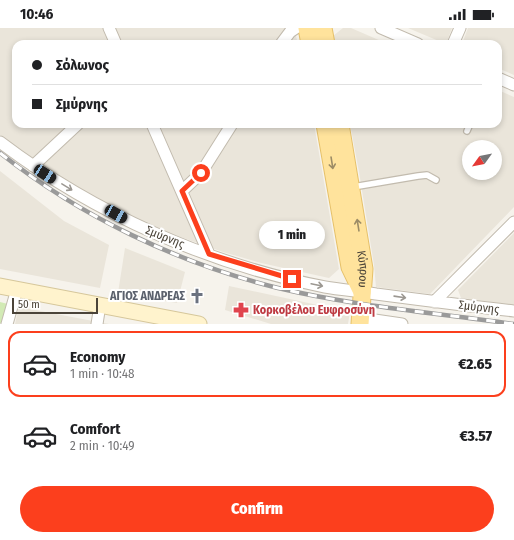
<!DOCTYPE html>
<meta charset="utf-8">
<style>
:root{--surface:#fff;--page:#f2f2f2;--text:#202124;--muted:#757577;--line:#e0e0e0;--accent:#fc3f1d}
body{margin:0;font-family:"Fira Sans Condensed",sans-serif;background:var(--page);color:var(--text);height:100vh;display:flex;flex-direction:column;font-size:15px;white-space:nowrap}
*{box-sizing:border-box;margin:0}
p{font-size:13px;color:var(--muted)}
.icon{flex:none;width:22px;height:22px;fill:none;stroke:currentColor;stroke-width:2;stroke-linecap:round;stroke-linejoin:round}
.map{position:relative;height:296px;overflow:hidden}
.panel{display:flex;flex-direction:column;background:var(--surface);flex:1}
.panel>*{flex:none}
.guide{position:absolute;left:12px;top:12px;width:490px;height:88px;border-radius:12px;box-shadow:0 2px 6px #0003;display:grid;align-content:center;height:88px;padding:0 20px;background:var(--surface)}
.needle{width:26px;rotate:237deg}
.buttons{position:absolute;left:462px;top:112px;display:grid;gap:8px}
.buttons a{display:grid;place-items:center;width:40px;height:40px;border-radius:50%;background:var(--surface);box-shadow:0 2px 6px #0003;font-size:20px}
.scale{position:absolute;left:12px;bottom:10px;width:86px;box-sizing:border-box;padding-left:4px;border:2px solid #4b4439;border-top:0;font-size:11px;line-height:14px;white-space:nowrap;color:#4b4439;-webkit-text-stroke:3px #fff;paint-order:stroke}
.end{position:absolute;width:18px;height:18px;margin:-9px;border:5px solid #fc3f1d;background:#fff;box-shadow:0 0 0 2px #fff}
.from{border-radius:50%}
.bubble{position:absolute;height:28px;border-radius:14px;background:var(--surface);box-shadow:0 2px 6px #0003;font-size:13px;font-weight:800;line-height:28px;text-align:center}
.car{position:absolute;width:12px;height:24px;margin:-12px -6px;border-radius:5px;box-shadow:0 0 3px 1px #0007;background:linear-gradient(#222 24%,#8ab4d8 0 40%,#222 0 76%,#8ab4d8 0 86%,#222 0)}
.guide b{display:flex;align-items:center;gap:14px;height:38px;font-size:15px}
.guide b+b{border-top:1px solid var(--line)}
.guide i{width:10px;height:10px;background:var(--text)}
ul{padding:7px 0 0;list-style:none}
li{display:flex;align-items:center;gap:12px;height:66px;margin:0 8px 6px;padding:0 12px;border:2px solid transparent;border-radius:12px}
li div{flex:1}
li b{display:block;font-size:15px}
li em{font-style:normal;font-weight:800}
li.on{border-color:var(--accent)}
li>.icon{width:36px;height:36px;stroke-width:1.5}
.action{display:flex;gap:8px;margin-top:auto;padding:8px 20px}
.action a{flex:1;height:46px;border-radius:24px;background:var(--accent);color:#fff;font-size:16px;font-weight:800;line-height:46px;text-align:center}
.status{display:flex;justify-content:space-between;align-items:center;height:28px;padding:0 20px;background:var(--surface);direction:ltr}
.status svg{height:11px;fill:currentColor}
.map>svg:first-child{display:block}
</style>
<div class="status"><b>10:46</b><svg viewBox="0 0 49 12"><path d="M0 12V9h3v3zM5 12V6h3v6zM10 12V3h3v9zM15 12V0h3v12zM26 1h20v11H26zM47 4h2v5h-2z"/></svg></div>
<div class="map">
<svg width="514" height="296" viewBox="0 0 514 296">
<rect width="100%" height="100%" fill="#f6f3ec"/>
<path fill="#eae5da" fill-rule="evenodd" d="M 0,0 L 294,0 L 298,16 L 16,16 L 16,96 L 314,96 L 339,241 L 329,250 L 261,235 L 223,224 L 169,205 L 143,194 L 81,162 L 14,117 L 0,107 Z
M 343,0 L 351,0 L 388,16 L 335,16 L 333,8 Z
M 408,0 L 452,0 L 446,16 Z
M 468,0 L 514,0 L 514,47 L 498,40 L 498,16 L 462,16 Z
M 498,62 L 514,69 L 514,179 L 430,266 L 376,259 L 374,237 L 359,144 L 350,96 L 467,96 L 463,105 L 469,107 L 474,96 L 498,96 ZM 469,119 L 495,119 L 495,145 L 469,145 Z
M 0,143 L 64,193 L 109,217 L 100,260 L 0,241 Z
M 514,205 L 514,277 L 461,270 L 458,262 Z
M 125,220 L 185,244 L 177,275 L 118,265 Z
M 229,258 L 350,284 L 348,296 L 271,296 L 225,282 Z
M 19,279 L 109,296 L 15,296 Z"/>
<path fill="#d2eab5" d="M 0,274 L 8,276 L 3,296 L 0,295 Z"/>
<g fill="none" stroke-linecap="round" stroke-linejoin="round">
<defs>
<path id="lane" d="M 467,103 L 470,96
M 353,159 L 418,148 L 427,147 L 436,152"/>
<path id="street" d="M 109,0 L 116,16
M 381,0 L 418,16
M 281,16 L 290,4 L 296,0
M 453,16 L 460,0
M 498,50 L 514,57
M 152,96 L 209,226
M 0,114 C 95,186 208,236 325,259 C 342,262 359,263 376,266 C 422,272 468,278 514,283
M 33,138 L 78,96
M 182,163 L 201,145 L 232,96
M 434,274 L 514,194
M 361,290 L 402,296
M 7,296 L 17,261
M 97,296 L 100,277"/>
<path id="secondary" d="M 0,258 L 199,296"/>
<g id="primary">
<path d="M 307,0 L 310,16"/>
<path d="M 323,0 L 326,16"/>
<path d="M 325,96 L 350,239 L 362,264"/>
<path id="s1" d="M 340,96 L 364,241 L 360,296"/>
</g>
</defs>
<use href="#lane" stroke="#c2bbae" stroke-width="8"/>
<use href="#street" stroke="#c2bbae" stroke-width="13"/>
<use href="#secondary" stroke="#d6c79b" stroke-width="17"/>
<use href="#primary" stroke="#e6c16a" stroke-width="19"/>
<use href="#lane" stroke="#fff" stroke-width="5.5"/>
<use href="#street" stroke="#fff" stroke-width="11"/>
<use href="#secondary" stroke="#fff3cd" stroke-width="15"/>
<use href="#primary" stroke="#ffe39c" stroke-width="17"/>
<defs>
<path id="rail" d="M 0,125 C 81,189 178,235 278,260 C 354,278 436,285 514,296"/>
</defs>
<use href="#rail" stroke="#9a9a9a" stroke-width="4.5"/>
<use href="#rail" stroke="#fff" stroke-width="3" stroke-dasharray="9" stroke-linecap="butt"/>
</g>
<defs><path id="oneway-shaft" d="M-6 0H5M1.5-3L5.5 0L1.5 3" fill="none" stroke-width="1.6" stroke-linecap="round" stroke-linejoin="round"/></defs>
<g stroke="#9c8c66">
<use href="#oneway-shaft" transform="translate(332 135) rotate(81)"/>
<use href="#oneway-shaft" transform="translate(358 197) rotate(-99)"/>
</g>
<g stroke="#9c9892">
<use href="#oneway-shaft" transform="translate(67 159) rotate(31)"/>
<use href="#oneway-shaft" transform="translate(317 257) rotate(12)"/>
<use href="#oneway-shaft" transform="translate(400 269) rotate(8)"/>
</g>
<g fill="none" stroke-linecap="round" stroke-linejoin="round">
<path stroke="#fc3f1d" stroke-width="5" d="M 201,145 L 182,163 L 209,226 L 292,251"/>
</g>
<defs>
<symbol id="church-bare" viewBox="-9 -9 18 18"><path d="M-1.2-6h2.4v3.5h3.3v2.4h-3.3V6h-2.4V-.1h-3.3v-2.4h3.3Z" fill="#6b7280" stroke="#fff" stroke-width="2.5" paint-order="stroke"/></symbol>
<symbol id="pharmacy-bare" viewBox="-9 -9 18 18"><path d="M-2-6h4v4h4v4h-4v4h-4v-4h-4v-4h4Z" fill="#e0444e" stroke="#fff" stroke-width="2.5" paint-order="stroke"/></symbol>
</defs>
<g fill-rule="evenodd">
<use href="#church-bare" x="186" y="257" width="22" height="22"/>
<use href="#pharmacy-bare" x="230" y="271" width="22" height="22"/>
</g>
<g text-anchor="middle" stroke-width="4" stroke-linejoin="round" paint-order="stroke">
<g font-size="12" fill="#4b4439" stroke="#fff">
<text transform="translate(165 209) rotate(22)" y="4">Σμύρνης</text>
<text dy="4" stroke="none"><textPath href="#s1" startOffset="147">Κύπρου</textPath></text>
<text transform="translate(479 279) rotate(7)" y="4">Σμύρνης</text>
</g>
<g font-size="12" font-weight="bold" fill="#5b616d" stroke="#fff" text-anchor="end">
<text x="185" y="272">ΑΓΙΟΣ ΑΝΔΡΕΑΣ</text>
</g>
<g font-size="12" font-weight="bold" fill="#be3a42" stroke="#fff" text-anchor="start">
<text x="253" y="286">Κορκοβέλου Ευφροσύνη</text>
</g>
</g>
</svg>
<div class="buttons">
<a><svg class="needle" viewBox="-14 -14 28 28"><path d="M0-13l5 13h-10z" fill="#e53935"/><path d="M0 13l5-13h-10z" fill="#757577"/></svg></a>
</div>
<div class="scale">50 m</div>
<i class="end from" style="left:201px;top:145px"></i>
<i class="end" style="left:292px;top:251px"></i>
<div class="bubble" style="left:259px;top:193px;width:66px">1 min</div>
<i class="car" style="left:45px;top:146px;rotate:123deg"></i>
<i class="car" style="left:116px;top:186px;rotate:119deg"></i>
<div class="guide">
<b><i class="from"></i>Σόλωνος</b>
<b><i></i>Σμύρνης</b>
</div>
</div>
<section class="panel">
<ul>
<li class="on"><svg class="icon" aria-label="car" viewBox="0 0 24 24"><path d="M5 17H2v-5l4-1 3-4h7l3 4 3 1v5h-3M9 17h6M6 11h13"/><circle cx="7" cy="17" r="2"/><circle cx="17" cy="17" r="2"/></svg><div><b>Economy</b><p>1 min · 10:48</p></div><em>€2.65</em></li>
<li><svg class="icon" aria-label="car" viewBox="0 0 24 24"><path d="M5 17H2v-5l4-1 3-4h7l3 4 3 1v5h-3M9 17h6M6 11h13"/><circle cx="7" cy="17" r="2"/><circle cx="17" cy="17" r="2"/></svg><div><b>Comfort</b><p>2 min · 10:49</p></div><em>€3.57</em></li>
</ul>
<div class="action"><a>Confirm</a></div>
</section>
